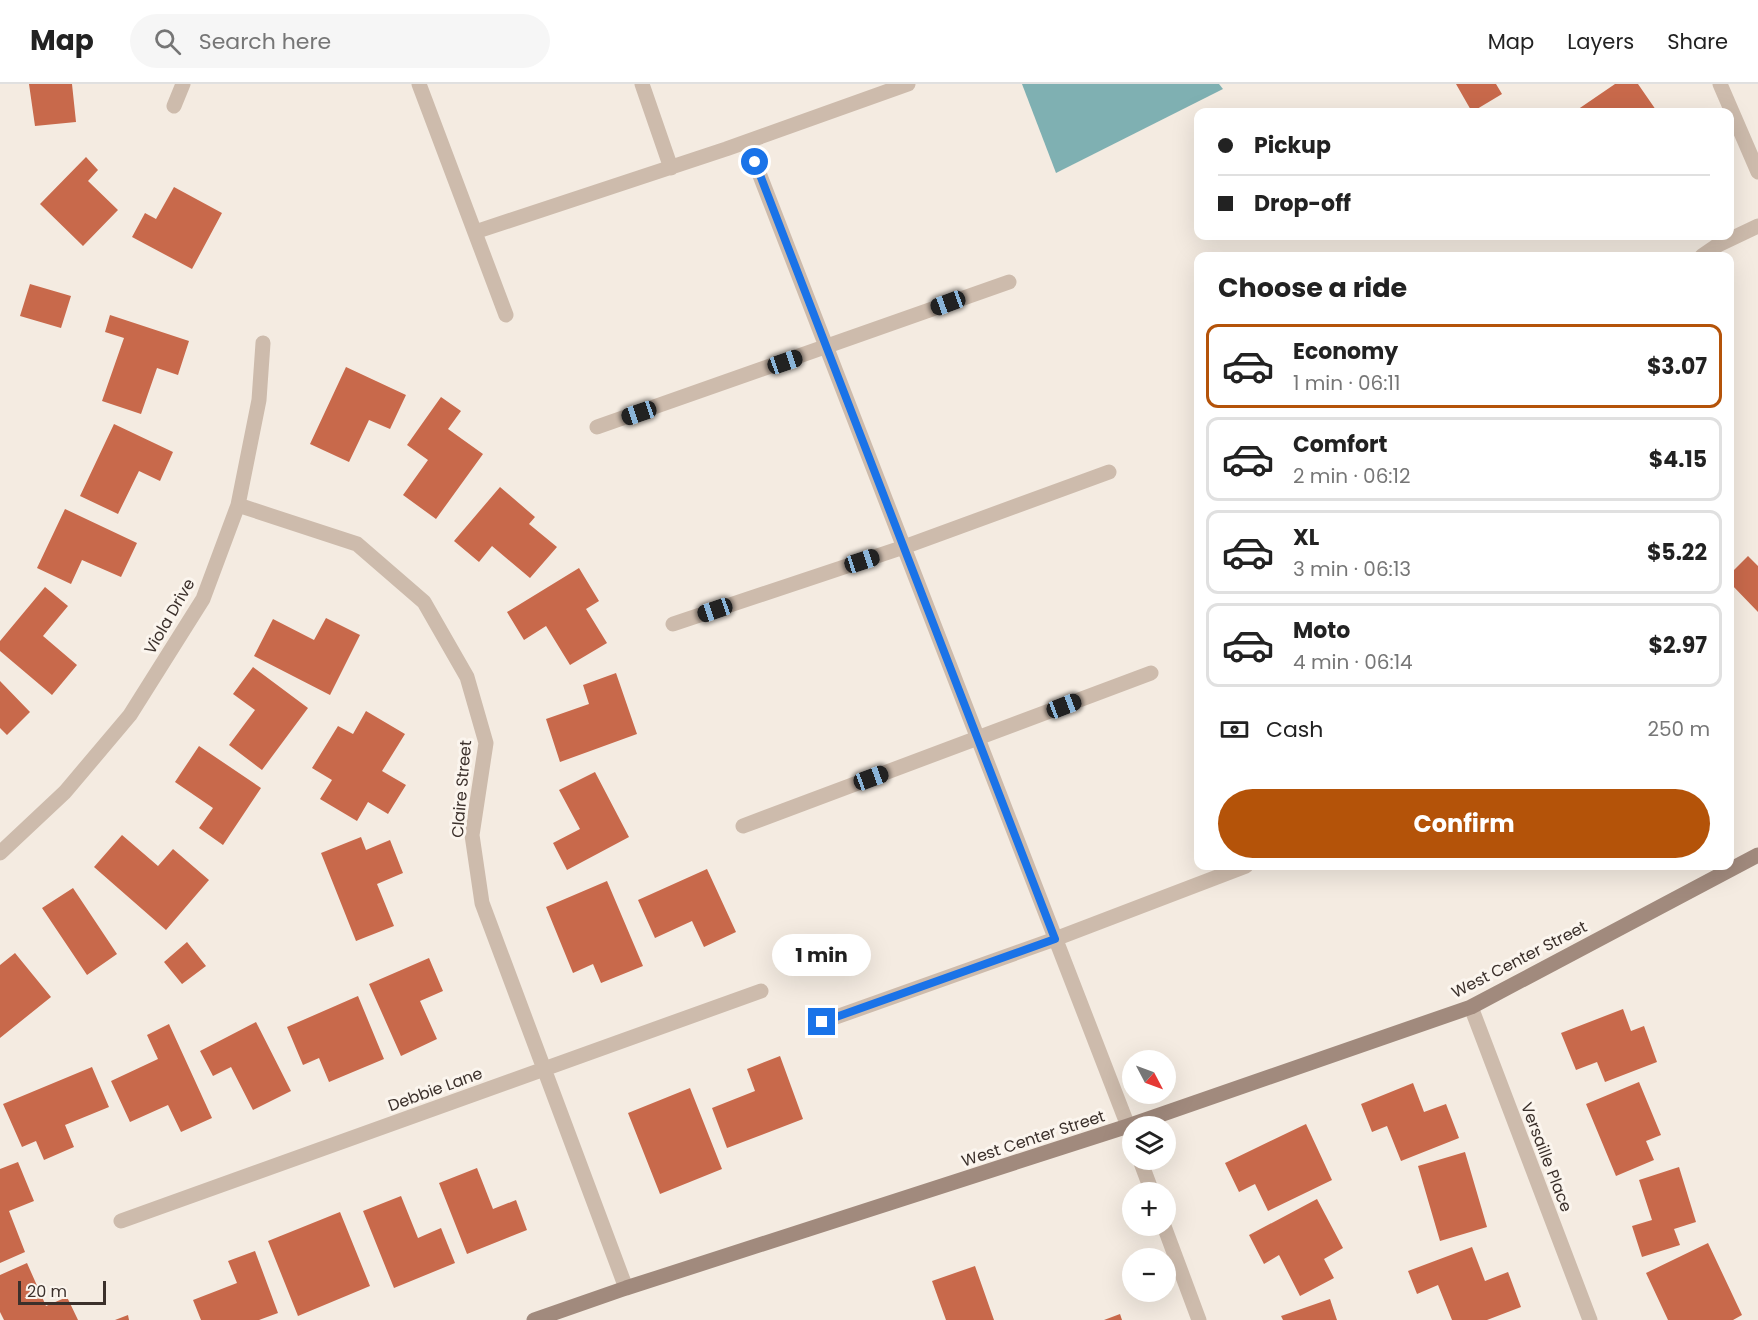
<!DOCTYPE html>
<meta charset="utf-8">
<style>
:root{--surface:#fff;--page:#f6f6f6;--text:#222;--muted:#767676;--line:#e0e0e0;--accent:#b45309}
body{margin:0;font-family:Poppins,sans-serif;background:var(--page);color:var(--text);height:100vh;display:flex;flex-direction:column;font-size:22px;white-space:nowrap}
*{box-sizing:border-box;margin:0}
p{font-size:20px;color:var(--muted)}
.icon{flex:none;width:33px;height:33px;fill:none;stroke:currentColor;stroke-width:2;stroke-linecap:round;stroke-linejoin:round}
.map{position:relative;flex:1;overflow:hidden}
.panel{position:absolute;left:1194px;top:168px;width:540px;height:618px;display:flex;flex-direction:column;background:var(--surface);border-radius:12px;box-shadow:0 6px 24px #0002}
.panel>*{flex:none}
.hud{position:absolute;left:1194px;top:24px;width:540px;height:132px;border-radius:12px;box-shadow:0 6px 24px #0002;display:grid;align-content:center;height:132px;padding:0 24px;background:var(--surface)}
.needle{width:39px;rotate:131deg}
.tools{position:absolute;left:1122px;top:966px;display:grid;gap:12px}
.tools a{display:grid;place-items:center;width:54px;height:54px;border-radius:50%;background:var(--surface);box-shadow:0 6px 24px #0002;font-size:30px}
.scale{position:absolute;left:18px;bottom:15px;width:88px;box-sizing:border-box;padding-left:6px;border:3px solid #3b302b;border-top:0;font-size:16px;line-height:21px;white-space:nowrap;color:#3b302b;-webkit-text-stroke:4px #fbf5ee;paint-order:stroke}
.end{position:absolute;width:27px;height:27px;margin:-14px;border:8px solid #1a73e8;background:#fff;box-shadow:0 0 0 3px #fff}
.from{border-radius:50%}
.bubble{position:absolute;height:42px;border-radius:21px;background:var(--surface);box-shadow:0 6px 24px #0002;font-size:20px;font-weight:700;line-height:42px;text-align:center}
.car{position:absolute;width:18px;height:36px;margin:-18px -9px;border-radius:8px;box-shadow:0 0 4px 2px #0007;background:linear-gradient(#222 24%,#8ab4d8 0 40%,#222 0 76%,#8ab4d8 0 86%,#222 0)}
.hud b{display:flex;align-items:center;gap:21px;height:57px;font-size:22px}
.hud b+b{border-top:2px solid var(--line)}
.hud i{width:15px;height:15px;background:var(--text)}
ul{padding:0;list-style:none}
li{display:flex;align-items:center;gap:18px;height:84px;margin:0 12px 9px;padding:0 12px;border:3px solid var(--line);border-radius:12px}
li div{flex:1}
li b{display:block;font-size:22px}
li em{font-style:normal;font-weight:700}
li.current{border-color:var(--accent)}
li>.icon{width:54px;height:54px;stroke-width:1.5}
h2{padding:0 24px;font-size:27px;line-height:72px}
.pay{display:flex;align-items:center;gap:15px;height:66px;padding:0 24px;font-size:22px}
.pay p{margin-inline-start:auto}
.primary-button{display:flex;gap:12px;margin-top:auto;padding:12px 24px}
.primary-button a{flex:1;height:69px;border-radius:36px;background:var(--accent);color:#fff;font-size:24px;font-weight:700;line-height:69px;text-align:center}
header{display:flex;align-items:center;gap:36px;box-sizing:border-box;height:84px;padding:0 30px;background:var(--surface);border-bottom:2px solid var(--line)}
header strong{font-size:28px}
nav{display:flex;gap:33px;margin-inline-start:auto;font-size:21px}
.search{width:420px;height:54px;background:var(--page);display:flex;align-items:center;gap:15px;box-sizing:border-box;padding:0 21px;border-radius:33px;color:var(--muted);font-size:22px}
.map>svg:first-child{display:block}
</style>
<header>
<strong>Map</strong>
<div class="search"><svg class="icon" aria-label="search" viewBox="0 0 24 24"><circle cx="10" cy="10" r="6"/><path d="M15 15l6 6"/></svg>Search here</div>
<nav><a>Map</a><a>Layers</a><a>Share</a></nav>
</header>
<div class="map">
<svg width="1758" height="1236" viewBox="0 0 1758 1236">
<rect width="100%" height="100%" fill="#f4ebe1"/>
<path fill="#7fb0b2" d="M 1022,0 L 1219,0 L 1223,5 L 1056,89 Z"/>
<path fill="#c8694b" d="M 29,0 L 72,0 L 76,38 L 35,42 Z
M 1456,0 L 1496,0 L 1502,10 L 1472,28 Z
M 1615,0 L 1638,0 L 1656,26 L 1652,28 L 1574,28 Z
M 86,73 L 98,86 L 88,97 L 118,126 L 83,162 L 40,120 Z
M 174,103 L 222,129 L 192,185 L 132,153 L 145,129 L 156,135 Z
M 30,200 L 71,212 L 61,244 L 20,232 Z
M 110,231 L 189,257 L 178,291 L 157,284 L 141,330 L 102,317 L 124,254 L 105,248 Z
M 346,283 L 406,311 L 390,345 L 369,336 L 349,378 L 310,360 Z
M 441,313 L 461,327 L 448,345 L 483,370 L 436,435 L 403,411 L 428,376 L 407,361 Z
M 114,340 L 173,368 L 160,397 L 139,387 L 118,430 L 80,412 Z
M 500,403 L 535,433 L 529,440 L 557,463 L 530,494 L 492,462 L 479,478 L 454,457 Z
M 65,425 L 137,459 L 121,493 L 82,476 L 71,500 L 37,484 Z
M 1748,472 L 1758,482 L 1758,528 L 1730,499 L 1730,490 Z
M 579,484 L 599,517 L 586,525 L 607,559 L 570,581 L 546,542 L 524,556 L 507,528 Z
M 45,503 L 68,522 L 43,552 L 77,581 L 52,611 L 0,567 L 0,557 Z
M 326,534 L 360,551 L 330,611 L 254,572 L 273,535 L 314,556 Z
M 253,583 L 308,624 L 262,686 L 229,661 L 255,626 L 233,610 Z
M 616,589 L 637,650 L 560,678 L 546,635 L 589,620 L 583,601 Z
M 0,597 L 30,628 L 7,651 L 0,644 Z
M 366,627 L 405,650 L 382,687 L 406,701 L 388,730 L 368,718 L 357,737 L 320,715 L 332,696 L 312,684 L 338,642 L 353,650 Z
M 199,662 L 261,704 L 223,761 L 199,744 L 213,724 L 175,698 Z
M 595,688 L 629,753 L 567,786 L 553,759 L 580,745 L 559,706 Z
M 122,751 L 158,782 L 173,765 L 209,796 L 166,846 L 94,783 Z
M 361,753 L 366,766 L 390,756 L 403,789 L 377,800 L 394,842 L 356,857 L 321,769 Z
M 707,785 L 736,848 L 704,863 L 692,837 L 655,854 L 638,816 Z
M 607,797 L 643,882 L 601,899 L 593,880 L 573,889 L 546,823 Z
M 73,804 L 117,870 L 87,891 L 42,824 Z
M 187,858 L 206,882 L 182,900 L 164,878 Z
M 15,869 L 51,913 L 0,954 L 0,881 Z
M 429,874 L 443,907 L 420,917 L 437,955 L 401,972 L 369,900 Z
M 358,912 L 384,975 L 329,998 L 319,974 L 303,981 L 287,943 Z
M 1623,925 L 1631,947 L 1644,942 L 1657,978 L 1605,998 L 1597,978 L 1576,986 L 1561,949 Z
M 256,938 L 291,1007 L 253,1026 L 231,983 L 213,992 L 200,967 Z
M 169,940 L 212,1034 L 181,1048 L 168,1021 L 130,1038 L 111,997 L 158,975 L 147,951 Z
M 780,972 L 803,1035 L 727,1064 L 712,1024 L 755,1007 L 747,985 Z
M 92,983 L 109,1023 L 65,1041 L 74,1063 L 44,1076 L 36,1057 L 22,1063 L 3,1020 Z
M 1639,998 L 1661,1051 L 1646,1057 L 1654,1076 L 1616,1092 L 1586,1020 Z
M 1413,999 L 1424,1028 L 1446,1020 L 1459,1054 L 1401,1077 L 1387,1042 L 1372,1048 L 1361,1020 Z
M 690,1004 L 722,1085 L 660,1110 L 628,1029 Z
M 1306,1040 L 1332,1096 L 1268,1127 L 1255,1100 L 1239,1108 L 1225,1079 Z
M 1465,1068 L 1487,1143 L 1440,1157 L 1418,1082 Z
M 18,1078 L 34,1117 L 9,1127 L 25,1168 L 0,1179 L 0,1085 Z
M 1679,1083 L 1696,1138 L 1674,1145 L 1680,1161 L 1642,1173 L 1632,1142 L 1652,1136 L 1639,1096 Z
M 477,1084 L 493,1125 L 516,1116 L 527,1146 L 467,1170 L 439,1099 Z
M 401,1112 L 418,1154 L 441,1144 L 455,1179 L 394,1204 L 363,1127 Z
M 1317,1115 L 1343,1164 L 1324,1175 L 1334,1194 L 1300,1212 L 1279,1171 L 1264,1180 L 1249,1151 Z
M 340,1128 L 370,1202 L 298,1232 L 268,1157 Z
M 1708,1159 L 1742,1231 L 1733,1236 L 1668,1236 L 1646,1189 Z
M 1472,1163 L 1485,1197 L 1508,1188 L 1521,1223 L 1487,1236 L 1452,1236 L 1438,1201 L 1417,1210 L 1408,1187 Z
M 255,1167 L 278,1229 L 259,1236 L 201,1236 L 193,1216 L 237,1199 L 228,1177 Z
M 27,1179 L 46,1222 L 67,1213 L 78,1236 L 4,1236 L 0,1228 L 0,1191 Z
M 975,1182 L 994,1236 L 946,1236 L 932,1197 Z
M 1330,1215 L 1337,1236 L 1283,1236 L 1281,1232 Z
M 1120,1230 L 1122,1236 L 1104,1236 Z
M 128,1231 L 129,1236 L 115,1236 Z"/>
<g fill="none" stroke-linecap="round" stroke-linejoin="round">
<path stroke="#cdbbac" stroke-width="15" d="M 419,0 L 506,231
M 642,0 L 671,84
M 747,58 L 1128,1042
M 475,148 L 726,65 L 908,0
M 1702,172 L 1718,161 L 1758,142
M 597,343 L 1009,198
M 673,540 L 904,463 L 1109,388
M 743,742 L 1151,589
M 822,938 L 1055,855 L 1246,782"/>
<path stroke="#cdbbac" stroke-width="15" d="M 174,22 L 183,0
M 238,421 L 357,460 L 424,518 L 467,593 L 486,659 L 472,751 L 482,819 L 626,1204
M 0,769 L 65,708 L 130,631 L 203,515 L 238,421 L 259,316 L 263,259
M 1471,923 L 1590,1236
M 1128,1042 L 1132,1056
M 1140,1076 L 1152,1108
M 121,1137 L 761,907
M 1164,1142 L 1199,1236"/>
<path stroke="#cdbbac" stroke-width="15" d="M 1720,0 L 1758,88"/>
<path stroke="#a18a7d" stroke-width="15" d="M 534,1236 L 626,1204 L 1128,1042 L 1471,923 L 1758,771"/>
</g>
<g fill="none" stroke-linecap="round" stroke-linejoin="round">
<path stroke="#1a73e8" stroke-width="8" d="M 755,78 L 1055,855 L 822,938"/>
</g>
<g text-anchor="middle" stroke-width="6" stroke-linejoin="round" paint-order="stroke">
<g font-size="16" fill="#3b302b" stroke="#fbf5ee">
<text transform="translate(169 532) rotate(-60)" y="6">Viola Drive</text>
<text transform="translate(461 705) rotate(-85)" y="6">Claire Street</text>
<text transform="translate(1519 875) rotate(-27)" y="6">West Center Street</text>
<text transform="translate(435 1005) rotate(-20)" y="6">Debbie Lane</text>
<text transform="translate(1033 1054) rotate(-18)" y="6">West Center Street</text>
<text transform="translate(1547 1073) rotate(69)" y="6">Versaille Place</text>
</g>
</g>
</svg>
<div class="tools">
<a><svg class="needle" viewBox="-14 -14 28 28"><path d="M0-13l5 13h-10z" fill="#e53935"/><path d="M0 13l5-13h-10z" fill="#767676"/></svg></a>
<a><svg class="icon" aria-label="layers" viewBox="0 0 24 24"><path d="M12 4l9 5-9 5-9-5zM3 14l9 5 9-5"/></svg></a>
<a>+</a>
<a>−</a>
</div>
<div class="scale">20 m</div>
<i class="end from" style="left:755px;top:78px"></i>
<i class="end" style="left:822px;top:938px"></i>
<div class="bubble" style="left:772px;top:850px;width:99px">1 min</div>
<i class="car" style="left:948px;top:219px;rotate:250deg"></i>
<i class="car" style="left:785px;top:278px;rotate:71deg"></i>
<i class="car" style="left:639px;top:329px;rotate:251deg"></i>
<i class="car" style="left:862px;top:477px;rotate:72deg"></i>
<i class="car" style="left:715px;top:526px;rotate:251deg"></i>
<i class="car" style="left:1064px;top:622px;rotate:69deg"></i>
<i class="car" style="left:871px;top:694px;rotate:70deg"></i>
<div class="hud">
<b><i class="from"></i>Pickup</b>
<b><i></i>Drop-off</b>
</div>
<section class="panel">
<h2>Choose a ride</h2>
<ul>
<li class="current"><svg class="icon" aria-label="car" viewBox="0 0 24 24"><path d="M5 17H2v-5l4-1 3-4h7l3 4 3 1v5h-3M9 17h6M6 11h13"/><circle cx="7" cy="17" r="2"/><circle cx="17" cy="17" r="2"/></svg><div><b>Economy</b><p>1 min · 06:11</p></div><em>$3.07</em></li>
<li><svg class="icon" aria-label="car" viewBox="0 0 24 24"><path d="M5 17H2v-5l4-1 3-4h7l3 4 3 1v5h-3M9 17h6M6 11h13"/><circle cx="7" cy="17" r="2"/><circle cx="17" cy="17" r="2"/></svg><div><b>Comfort</b><p>2 min · 06:12</p></div><em>$4.15</em></li>
<li><svg class="icon" aria-label="car" viewBox="0 0 24 24"><path d="M5 17H2v-5l4-1 3-4h7l3 4 3 1v5h-3M9 17h6M6 11h13"/><circle cx="7" cy="17" r="2"/><circle cx="17" cy="17" r="2"/></svg><div><b>XL</b><p>3 min · 06:13</p></div><em>$5.22</em></li>
<li><svg class="icon" aria-label="car" viewBox="0 0 24 24"><path d="M5 17H2v-5l4-1 3-4h7l3 4 3 1v5h-3M9 17h6M6 11h13"/><circle cx="7" cy="17" r="2"/><circle cx="17" cy="17" r="2"/></svg><div><b>Moto</b><p>4 min · 06:14</p></div><em>$2.97</em></li>
</ul>
<div class="pay"><svg class="icon" aria-label="cash" viewBox="0 0 24 24"><path d="M3 7h18v10H3z"/><circle cx="12" cy="12" r="2"/></svg>Cash<p>250 m</p></div>
<div class="primary-button"><a>Confirm</a></div>
</section>
</div>
